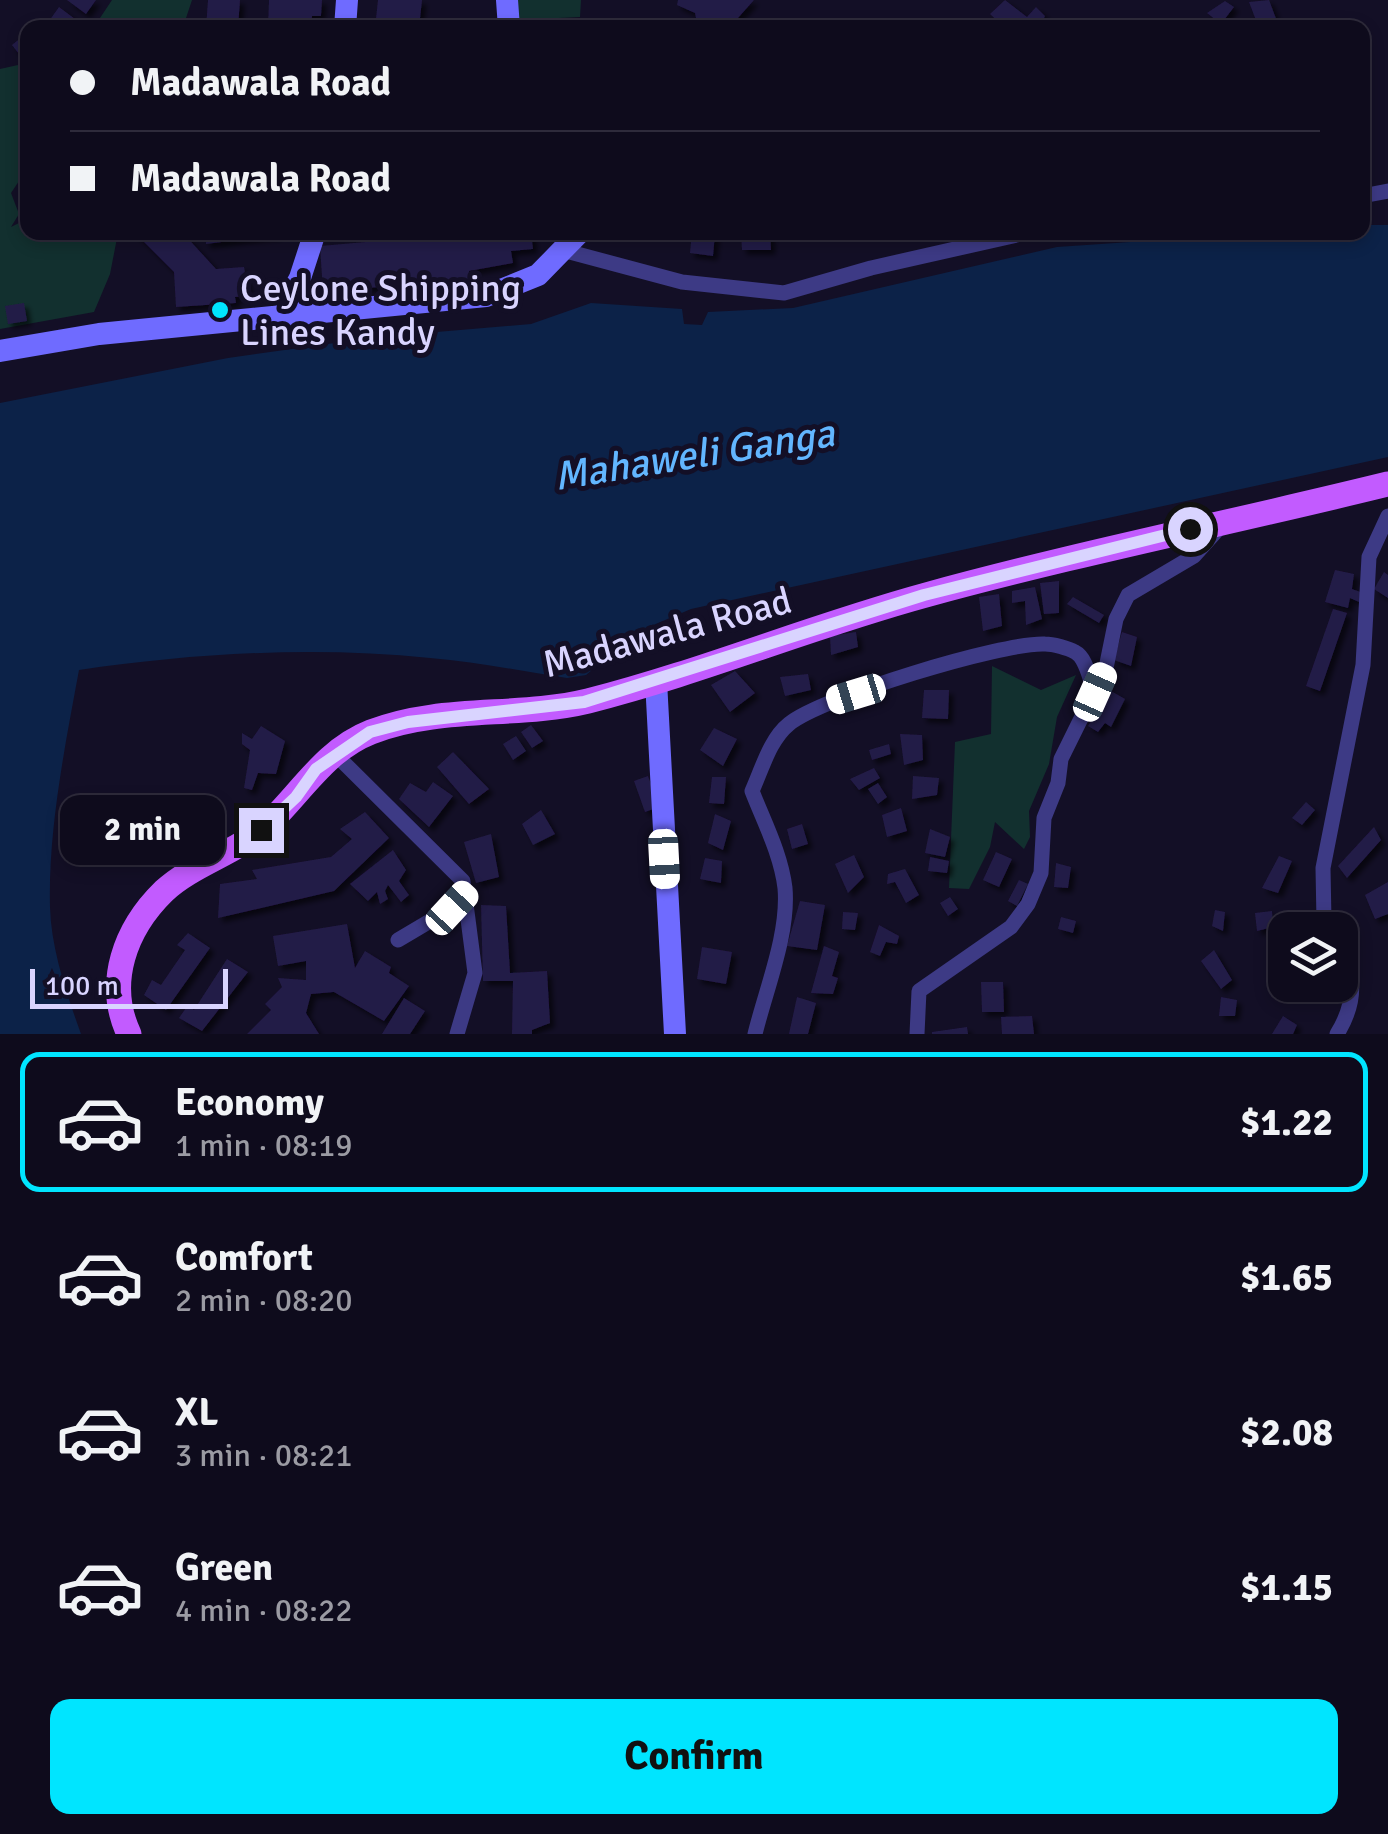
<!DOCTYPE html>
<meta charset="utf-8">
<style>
:root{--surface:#0e0b1c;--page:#171425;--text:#f1f3f6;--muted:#9b9ba3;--line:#2e2b3b;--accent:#00e5ff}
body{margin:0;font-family:Signika,sans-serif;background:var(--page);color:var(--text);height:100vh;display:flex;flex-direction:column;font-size:38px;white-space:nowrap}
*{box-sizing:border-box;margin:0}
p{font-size:32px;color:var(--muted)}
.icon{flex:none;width:55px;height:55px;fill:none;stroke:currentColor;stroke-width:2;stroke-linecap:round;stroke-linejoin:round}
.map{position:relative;height:1034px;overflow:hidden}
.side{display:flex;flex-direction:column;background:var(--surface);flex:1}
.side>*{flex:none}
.banner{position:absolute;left:20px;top:20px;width:1350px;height:220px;border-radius:20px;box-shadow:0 5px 15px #0003,0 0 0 2px var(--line);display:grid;align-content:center;height:220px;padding:0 50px;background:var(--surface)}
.tools{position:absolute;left:1268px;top:912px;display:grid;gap:20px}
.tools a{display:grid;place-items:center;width:90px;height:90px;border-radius:20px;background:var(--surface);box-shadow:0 5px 15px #0003,0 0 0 2px var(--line);font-size:50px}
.scale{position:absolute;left:30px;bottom:25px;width:198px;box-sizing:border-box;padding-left:10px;border:5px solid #d9d4ff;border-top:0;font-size:28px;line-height:35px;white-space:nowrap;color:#d9d4ff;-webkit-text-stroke:8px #130f26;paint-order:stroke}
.end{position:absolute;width:45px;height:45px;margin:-22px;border:12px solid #d9d4ff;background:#111;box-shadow:0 0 0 5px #111}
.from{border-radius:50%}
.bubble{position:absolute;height:70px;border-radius:20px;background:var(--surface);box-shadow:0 5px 15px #0003,0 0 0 2px var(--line);font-size:32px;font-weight:800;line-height:70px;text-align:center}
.car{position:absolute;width:30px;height:60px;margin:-30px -15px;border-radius:12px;box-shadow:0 0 8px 2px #0007;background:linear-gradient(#fff 24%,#345 0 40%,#fff 0 76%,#345 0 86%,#fff 0)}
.banner b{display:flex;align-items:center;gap:35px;height:95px;font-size:38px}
.banner b+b{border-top:2px solid var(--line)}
.banner i{width:25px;height:25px;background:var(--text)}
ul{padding:18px 0 0;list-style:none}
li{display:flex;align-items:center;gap:30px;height:140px;margin:0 20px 15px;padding:0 30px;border:5px solid transparent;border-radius:20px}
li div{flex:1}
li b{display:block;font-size:38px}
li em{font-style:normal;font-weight:800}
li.current{border-color:var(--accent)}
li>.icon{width:90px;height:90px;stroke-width:1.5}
.cta{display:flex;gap:20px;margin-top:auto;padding:20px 50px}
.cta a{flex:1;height:115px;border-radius:20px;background:var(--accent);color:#111;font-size:40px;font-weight:800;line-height:115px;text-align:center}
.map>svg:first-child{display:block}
</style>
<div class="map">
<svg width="1388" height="1034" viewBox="0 0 1388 1034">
<defs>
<filter id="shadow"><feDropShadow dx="4.5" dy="4.5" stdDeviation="2.5" flood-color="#0009"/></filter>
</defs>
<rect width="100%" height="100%" fill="#130f26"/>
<path fill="#12302f" d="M 112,0 L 192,0 L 183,27 L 94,27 Z
M 516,0 L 581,0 L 580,17 L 516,20 Z
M 27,63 L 27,169 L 11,193 L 19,214 L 11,227 L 27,219 L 28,232 L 118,233 L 110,274 L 94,312 L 0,329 L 0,69 Z
M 992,666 L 1041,690 L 1076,675 L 1057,717 L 1049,764 L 1029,811 L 1030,837 L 1024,849 L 995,822 L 990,847 L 969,889 L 949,888 L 955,742 L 991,734 Z"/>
<path fill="#0c2248" d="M 1363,225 L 1388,225 L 1388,457 L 691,609 L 637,632 L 586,675 L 567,678 C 522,671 476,662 430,658 C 314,646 195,653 79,670 C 65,746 48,830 50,907 C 51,949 67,995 81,1034 L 0,1034 L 0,403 L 228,358 L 378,337 L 531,324 L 591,303 L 682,309 L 684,324 L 702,325 L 708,312 L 793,308 L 1057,247 L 1262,233 L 1362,232 Z"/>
<path fill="#241b47" filter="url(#shadow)" d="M 67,0 L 96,0 L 86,14 Z
M 208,0 L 240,0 L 238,28 L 206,28 Z
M 269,0 L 322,0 L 321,16 L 312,16 L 311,28 L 268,28 Z
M 378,0 L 422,0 L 419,28 L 375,28 Z
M 678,0 L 754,0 L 729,28 L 698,28 L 695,13 L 677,5 Z
M 1005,0 L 1027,17 L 1036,7 L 1045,16 L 1039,28 L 1005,28 L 990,14 Z
M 1269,0 L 1278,24 L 1259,28 L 1249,2 Z
M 1225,1 L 1234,7 L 1221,24 L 1207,13 Z
M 59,7 L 83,25 L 81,28 L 44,28 Z
M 804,20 L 837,26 L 837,28 L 803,28 Z
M 28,32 L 28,55 L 23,59 L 12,45 Z
M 134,232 L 182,232 L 216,269 L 244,267 L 249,296 L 235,297 L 236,303 L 176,307 L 174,272 Z
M 205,232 L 277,232 L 277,235 L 206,244 Z
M 422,232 L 531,232 L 533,249 L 511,251 L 513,263 L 469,271 L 470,279 L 323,292 L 320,246 L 423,237 Z
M 692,232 L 715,234 L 713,256 L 690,253 Z
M 741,232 L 770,232 L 771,250 L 742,250 Z
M 24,303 L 27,321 L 8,324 L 5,306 Z
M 1335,570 L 1354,574 L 1352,589 L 1363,593 L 1359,602 L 1350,598 L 1348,608 L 1325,602 Z
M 1384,572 L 1388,575 L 1388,598 L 1374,589 Z
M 1059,581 L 1059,613 L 1044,614 L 1040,583 Z
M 1035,587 L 1042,619 L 1026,625 L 1025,601 L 1012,603 L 1012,591 Z
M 999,594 L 1002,626 L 983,631 L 979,597 Z
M 1073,597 L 1104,615 L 1099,623 L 1067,604 Z
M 1333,609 L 1347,613 L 1320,691 L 1306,686 Z
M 856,632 L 858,647 L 831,655 L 830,636 Z
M 1122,632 L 1137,637 L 1131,666 L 1114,660 Z
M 735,671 L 755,693 L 730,712 L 711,685 Z
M 808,674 L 811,690 L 785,696 L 780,677 Z
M 924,690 L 949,690 L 948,719 L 922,718 Z
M 1111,691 L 1125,699 L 1111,727 L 1105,723 L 1098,732 L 1088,726 Z
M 531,725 L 543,741 L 532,748 L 521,732 Z
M 261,726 L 285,741 L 276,774 L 258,773 L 252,790 L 244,788 L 250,750 L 242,744 L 242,733 L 252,739 Z
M 714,728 L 737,739 L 723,766 L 700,750 Z
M 900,734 L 922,735 L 923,760 L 904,765 Z
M 516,736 L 526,751 L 513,760 L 503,744 Z
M 889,744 L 891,754 L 872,760 L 869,750 Z
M 453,752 L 489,789 L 469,804 L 437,767 Z
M 874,768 L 880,778 L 859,790 L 850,779 Z
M 648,776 L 659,807 L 645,812 L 634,781 Z
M 913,776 L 939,778 L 937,795 L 912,799 Z
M 712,777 L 726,777 L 724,804 L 709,803 Z
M 433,782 L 453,796 L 429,827 L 399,799 L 410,783 L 426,792 Z
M 878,783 L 887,797 L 878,804 L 868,789 Z
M 1306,802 L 1315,810 L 1302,825 L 1292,818 Z
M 901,808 L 907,831 L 887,837 L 882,815 Z
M 541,810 L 555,834 L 533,845 L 522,824 Z
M 365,812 L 389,838 L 334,891 L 218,918 L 220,884 L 257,879 L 252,870 L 331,857 L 352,839 L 340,829 Z
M 715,814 L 731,821 L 723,850 L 708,843 Z
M 802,824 L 808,844 L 792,849 L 787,829 Z
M 1374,827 L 1381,840 L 1347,878 L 1338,866 Z
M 930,829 L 950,837 L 945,857 L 925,853 Z
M 491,834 L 499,877 L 476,883 L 464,842 Z
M 393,850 L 406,870 L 399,881 L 409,895 L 401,902 L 388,885 L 385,891 L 388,899 L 380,904 L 377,892 L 368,901 L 350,884 Z
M 996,852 L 1012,859 L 999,887 L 983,880 Z
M 854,855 L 864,877 L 848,893 L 835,864 Z
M 1279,856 L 1292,861 L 1278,893 L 1262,888 Z
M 930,857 L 949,861 L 947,873 L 928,871 Z
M 705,858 L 722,861 L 721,883 L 700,879 Z
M 1056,863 L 1071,867 L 1068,888 L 1054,887 Z
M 905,869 L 919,895 L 906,903 L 895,882 L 887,884 L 888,874 Z
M 1019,880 L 1028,884 L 1017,906 L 1008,901 Z
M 1388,882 L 1388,914 L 1375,919 L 1365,895 Z
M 950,897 L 958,909 L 948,916 L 940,903 Z
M 800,901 L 825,905 L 817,950 L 787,946 Z
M 481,905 L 506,906 L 510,973 L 547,971 L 550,1023 L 532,1030 L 532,1034 L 512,1034 L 513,981 L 483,981 Z
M 1215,910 L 1225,912 L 1223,931 L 1212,926 Z
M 1272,911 L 1273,927 L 1257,931 L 1255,913 Z
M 843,912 L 858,913 L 855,930 L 842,929 Z
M 1061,917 L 1076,921 L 1073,933 L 1058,929 Z
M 347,924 L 355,968 L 365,951 L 391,967 L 389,973 L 409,986 L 384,1021 L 334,992 L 311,994 L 306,1013 L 319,1034 L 247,1034 L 271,1010 L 265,1004 L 282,987 L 278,978 L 306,980 L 306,961 L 278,966 L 273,936 Z
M 879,925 L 899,936 L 897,944 L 886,942 L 880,956 L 870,952 Z
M 188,933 L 210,948 L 166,1010 L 144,995 L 152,980 L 161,985 L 185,950 L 177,945 Z
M 824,946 L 839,952 L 832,976 L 838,978 L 833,994 L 811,993 Z
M 702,947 L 732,952 L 726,984 L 697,979 Z
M 1214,950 L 1232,980 L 1221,989 L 1201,961 Z
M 227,959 L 248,972 L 202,1031 L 179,1018 L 188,1005 L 194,1010 Z
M 981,982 L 1003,982 L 1004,1012 L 982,1012 Z
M 797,997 L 816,1003 L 808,1034 L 789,1034 Z
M 1221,997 L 1237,1000 L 1235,1016 L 1219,1016 Z
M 404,998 L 425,1011 L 410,1034 L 382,1034 Z
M 1032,1016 L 1034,1034 L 1002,1034 L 1001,1017 Z
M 1283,1016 L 1297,1025 L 1293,1034 L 1272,1034 Z
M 967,1027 L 968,1034 L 932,1034 L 932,1032 Z"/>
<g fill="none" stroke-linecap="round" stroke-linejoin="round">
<path stroke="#3d3a85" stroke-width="15" d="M 1362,196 L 1388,191
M 566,251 L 682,282 L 784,293 L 871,268 L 1030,232
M 334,753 L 463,881 L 475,973 L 457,1034
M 1330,930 L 1324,921 L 1323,868 L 1363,665 L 1369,557 L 1388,516
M 398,940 L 452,908 L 467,892
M 755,1034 C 766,989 789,934 785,888 C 781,854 764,822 752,791 C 762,769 770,739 789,724 C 822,697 1003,642 1045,644 C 1053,644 1068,648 1075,652 C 1087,658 1089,680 1095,692
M 917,1034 L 919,991 L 1011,927 L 1028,904 L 1041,873 L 1044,818 L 1058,783 L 1061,759 L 1106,668 L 1116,619 L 1128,595 L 1194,556 L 1221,526
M 1337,1034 C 1355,1005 1357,976 1340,947"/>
<path stroke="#6f6bff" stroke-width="22" d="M 507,0 L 509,28
M 345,28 L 347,0
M 279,317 L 300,278 L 315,232
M 0,351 L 99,334 L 486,296 L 538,275 L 580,232
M 656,681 L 675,1034"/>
<path stroke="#c25bff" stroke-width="25" d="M 129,1034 C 105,983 125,929 164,891 C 193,864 236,853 266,826 C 301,793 325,750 371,732 C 439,705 518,718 588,701 C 702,672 812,626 926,595 C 1079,553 1234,522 1388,484"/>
</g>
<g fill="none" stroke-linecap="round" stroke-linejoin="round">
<path stroke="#d9d4ff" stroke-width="12" d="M 261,830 L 296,797 L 316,769 L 370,732 L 408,722 L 584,702 L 924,595 L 1190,529"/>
</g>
<circle fill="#00e5ff" stroke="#130f26" stroke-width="4" cx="220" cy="310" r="10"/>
<g text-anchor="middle" stroke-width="10" stroke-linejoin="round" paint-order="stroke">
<g font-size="38" fill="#d9d4ff" stroke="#130f26" text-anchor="start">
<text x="240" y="301">Ceylone Shipping<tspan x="240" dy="44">Lines Kandy</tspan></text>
</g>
<g font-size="38" fill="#d9d4ff" stroke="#130f26">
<text transform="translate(667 632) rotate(-15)" y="13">Madawala Road</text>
</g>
<g font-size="40" font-style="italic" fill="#62b6ff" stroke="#130f26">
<text transform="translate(694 454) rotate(-9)" y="14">Mahaweli Ganga</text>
</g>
</g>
</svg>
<div class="tools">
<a><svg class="icon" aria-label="layers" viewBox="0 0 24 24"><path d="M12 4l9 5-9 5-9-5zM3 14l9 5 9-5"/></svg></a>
</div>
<div class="scale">100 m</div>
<i class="end from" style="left:1190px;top:529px"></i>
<i class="end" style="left:261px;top:830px"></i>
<div class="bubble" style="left:60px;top:795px;width:165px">2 min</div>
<i class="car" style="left:1095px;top:692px;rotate:24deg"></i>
<i class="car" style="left:856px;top:694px;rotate:253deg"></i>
<i class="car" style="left:664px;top:859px;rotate:177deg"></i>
<i class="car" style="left:452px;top:908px;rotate:43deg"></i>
<div class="banner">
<b><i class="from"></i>Madawala Road</b>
<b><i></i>Madawala Road</b>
</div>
</div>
<section class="side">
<ul>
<li class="current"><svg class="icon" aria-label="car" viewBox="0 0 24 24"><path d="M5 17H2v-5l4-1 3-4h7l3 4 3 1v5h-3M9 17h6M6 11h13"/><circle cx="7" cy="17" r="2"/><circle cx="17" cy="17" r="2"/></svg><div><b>Economy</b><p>1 min · 08:19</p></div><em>$1.22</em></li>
<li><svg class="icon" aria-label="car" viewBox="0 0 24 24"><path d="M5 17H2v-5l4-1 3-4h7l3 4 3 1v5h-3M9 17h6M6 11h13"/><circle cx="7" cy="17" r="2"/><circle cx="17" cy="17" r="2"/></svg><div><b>Comfort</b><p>2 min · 08:20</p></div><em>$1.65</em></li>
<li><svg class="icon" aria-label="car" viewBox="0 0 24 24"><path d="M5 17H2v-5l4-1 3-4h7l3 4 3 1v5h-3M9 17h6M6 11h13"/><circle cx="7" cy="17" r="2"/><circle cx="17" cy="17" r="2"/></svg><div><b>XL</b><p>3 min · 08:21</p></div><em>$2.08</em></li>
<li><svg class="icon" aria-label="car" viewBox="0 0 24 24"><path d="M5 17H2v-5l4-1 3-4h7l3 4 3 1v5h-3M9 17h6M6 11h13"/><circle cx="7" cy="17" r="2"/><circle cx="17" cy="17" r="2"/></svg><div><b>Green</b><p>4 min · 08:22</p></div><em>$1.15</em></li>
</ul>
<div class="cta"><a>Confirm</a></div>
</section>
